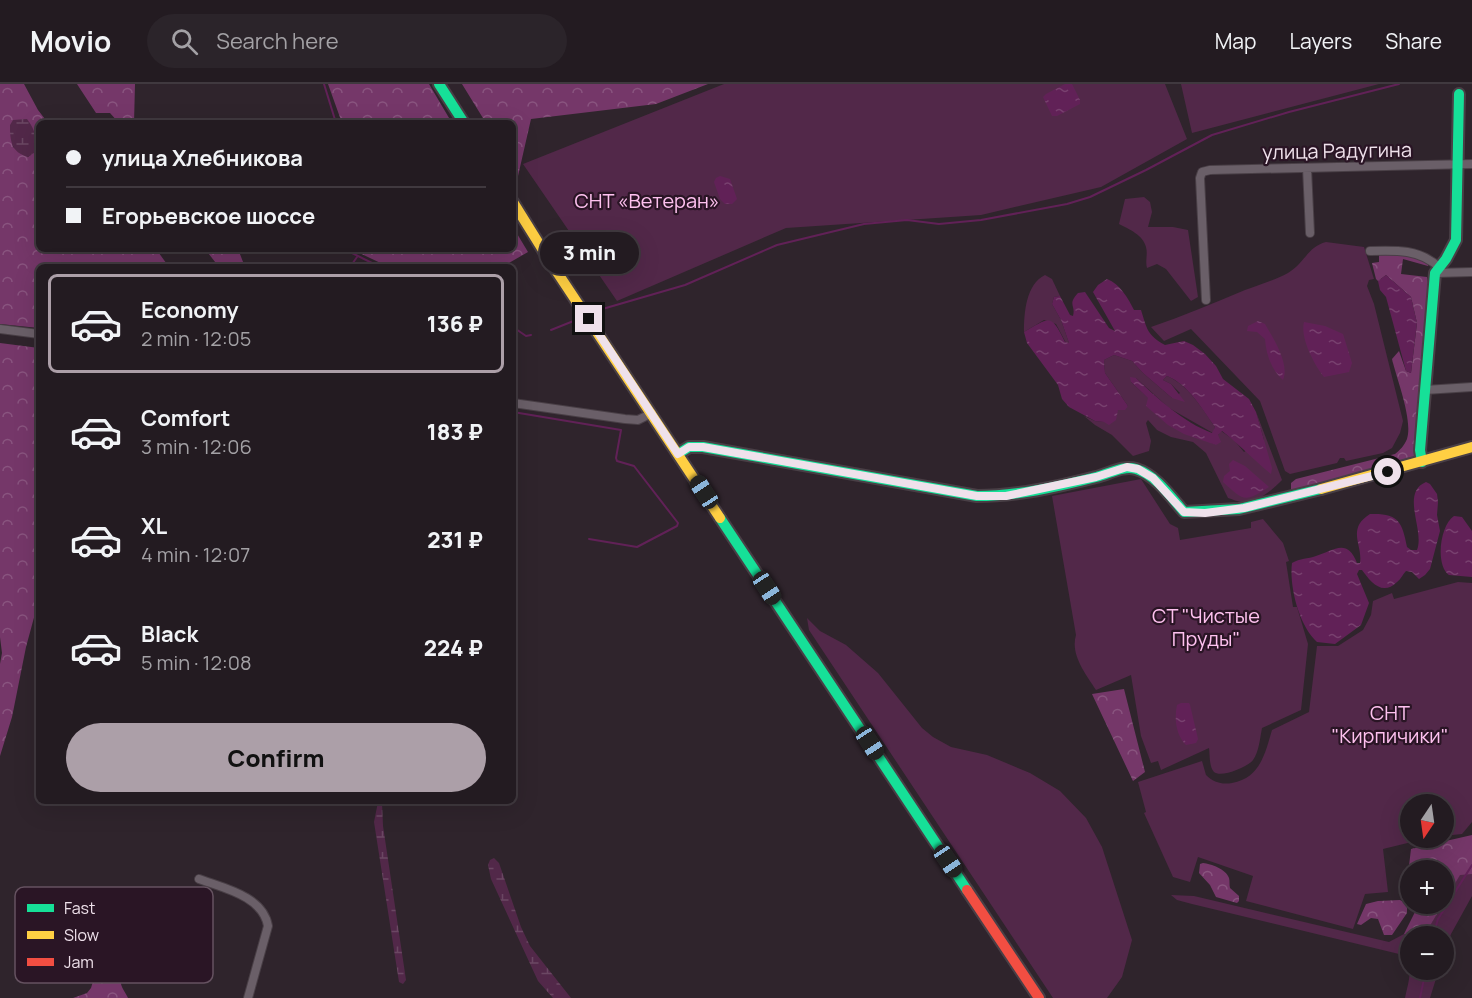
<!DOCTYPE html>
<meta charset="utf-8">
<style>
:root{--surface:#231b21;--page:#2b242a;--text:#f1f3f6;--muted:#a3a1a5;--line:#40393f;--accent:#ac9fa8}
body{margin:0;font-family:Manrope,sans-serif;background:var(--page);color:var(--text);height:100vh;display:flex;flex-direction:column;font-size:22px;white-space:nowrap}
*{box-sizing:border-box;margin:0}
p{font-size:20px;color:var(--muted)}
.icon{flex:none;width:33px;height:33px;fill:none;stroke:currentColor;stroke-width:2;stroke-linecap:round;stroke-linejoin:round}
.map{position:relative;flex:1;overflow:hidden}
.sheet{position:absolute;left:36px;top:180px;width:480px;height:540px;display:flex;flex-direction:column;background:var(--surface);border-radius:9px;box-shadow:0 6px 24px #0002,0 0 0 2px var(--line)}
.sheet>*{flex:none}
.top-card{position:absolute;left:36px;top:36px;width:480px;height:132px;border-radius:9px;box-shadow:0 6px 24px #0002,0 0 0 2px var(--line);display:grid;align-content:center;height:132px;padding:0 30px;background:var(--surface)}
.needle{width:39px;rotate:193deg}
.controls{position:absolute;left:1400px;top:710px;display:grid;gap:12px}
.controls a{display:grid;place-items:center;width:54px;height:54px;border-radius:50%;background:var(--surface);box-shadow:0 6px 24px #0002,0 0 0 2px var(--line);font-size:30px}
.end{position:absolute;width:27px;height:27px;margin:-14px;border:8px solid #efe1eb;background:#111;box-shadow:0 0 0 3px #111}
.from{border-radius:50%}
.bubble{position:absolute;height:42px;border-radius:21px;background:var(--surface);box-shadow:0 6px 24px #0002,0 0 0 2px var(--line);font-size:20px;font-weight:800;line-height:42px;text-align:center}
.car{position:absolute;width:18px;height:36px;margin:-18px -9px;border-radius:8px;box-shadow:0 0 4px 2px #0007;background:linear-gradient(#222 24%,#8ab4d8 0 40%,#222 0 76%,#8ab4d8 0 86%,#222 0)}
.top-card b{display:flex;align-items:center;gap:21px;height:57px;font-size:22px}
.top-card b+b{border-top:2px solid var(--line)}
.top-card i{width:15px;height:15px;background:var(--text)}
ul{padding:10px 0 0;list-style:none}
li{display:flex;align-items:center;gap:18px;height:99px;margin:0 12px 9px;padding:0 18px;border:3px solid transparent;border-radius:9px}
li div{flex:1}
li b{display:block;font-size:22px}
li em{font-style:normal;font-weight:800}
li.active{border-color:var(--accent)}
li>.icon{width:54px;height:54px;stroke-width:1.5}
.action{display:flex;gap:12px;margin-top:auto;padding:12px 30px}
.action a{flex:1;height:69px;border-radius:36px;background:var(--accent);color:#111;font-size:24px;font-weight:800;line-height:69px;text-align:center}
header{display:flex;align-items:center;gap:36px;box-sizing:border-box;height:84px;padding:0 30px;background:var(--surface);border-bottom:2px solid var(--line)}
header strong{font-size:28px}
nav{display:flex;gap:33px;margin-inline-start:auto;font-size:21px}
.search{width:420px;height:54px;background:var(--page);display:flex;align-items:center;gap:15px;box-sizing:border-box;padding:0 21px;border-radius:33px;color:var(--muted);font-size:22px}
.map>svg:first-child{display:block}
</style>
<header>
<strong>Movio</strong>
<div class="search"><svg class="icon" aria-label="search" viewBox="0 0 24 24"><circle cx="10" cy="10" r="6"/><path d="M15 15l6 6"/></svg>Search here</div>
<nav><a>Map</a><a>Layers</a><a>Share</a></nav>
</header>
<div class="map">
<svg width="1472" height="914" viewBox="0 0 1472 914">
<defs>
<pattern id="forest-crowns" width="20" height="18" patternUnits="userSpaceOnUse" patternTransform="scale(1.5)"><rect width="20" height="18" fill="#753769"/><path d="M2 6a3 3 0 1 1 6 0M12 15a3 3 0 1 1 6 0" fill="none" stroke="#89547f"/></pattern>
<pattern id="wetland-marsh" width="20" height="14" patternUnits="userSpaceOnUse" patternTransform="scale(1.5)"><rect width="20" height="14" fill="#522849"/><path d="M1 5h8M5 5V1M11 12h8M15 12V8" fill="none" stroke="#6b4763"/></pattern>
<pattern id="water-ripples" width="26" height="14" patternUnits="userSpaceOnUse" patternTransform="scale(1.5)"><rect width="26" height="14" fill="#612157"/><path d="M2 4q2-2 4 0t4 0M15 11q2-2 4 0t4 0" fill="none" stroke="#78416f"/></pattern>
</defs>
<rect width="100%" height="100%" fill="#2f242c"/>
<path fill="#522849" d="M 724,0 L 1165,0 L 1187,55 L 1101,103 L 981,131 L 786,144 L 617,217 L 523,80 Z
M 1181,0 L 1379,0 L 1192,49 Z
M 1144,113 L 1150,118 L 1152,128 L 1148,143 L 1173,143 L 1188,146 L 1198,213 L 1191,217 L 1166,185 L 1157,180 L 1147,184 C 1145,177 1148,170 1146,163 C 1143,151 1129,145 1119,140 L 1125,115 Z
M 1326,158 L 1364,163 L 1374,195 L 1369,196 L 1367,202 L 1374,220 L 1403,337 L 1400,349 L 1392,364 L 1383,369 L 1346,377 L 1344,374 L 1340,374 L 1337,379 L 1290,390 L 1285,387 L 1260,317 L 1191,245 L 1164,257 L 1151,243 C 1183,232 1214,219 1245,206 C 1259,201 1275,196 1288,189 C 1305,179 1307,163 1326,158 Z
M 1045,191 L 1052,195 L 1060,212 L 1054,213 L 1052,220 L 1061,236 L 1069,259 L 1066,259 L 1056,240 L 1044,236 L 1024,248 C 1024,229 1026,200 1045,191 Z
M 1114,271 L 1132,277 L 1143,289 L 1172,314 L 1180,309 L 1171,300 L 1163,296 L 1167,292 C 1188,301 1202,324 1215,343 L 1213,349 L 1169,324 L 1136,294 L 1131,298 C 1153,319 1189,349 1216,361 L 1218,351 L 1221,347 L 1234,356 L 1244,368 L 1264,356 L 1256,328 L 1282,396 C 1272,406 1258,419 1243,418 C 1238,418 1232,415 1228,414 L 1206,369 L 1193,358 L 1171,353 L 1157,346 L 1148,336 L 1146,339 L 1151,357 L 1149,367 L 1133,372 L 1112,351 L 1095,341 L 1084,332 L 1095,337 L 1104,338 L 1118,326 L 1128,322 L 1105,289 L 1104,276 Z
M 1141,395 L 1170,440 L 1178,444 L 1180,456 L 1251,444 L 1251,438 L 1263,435 L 1283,459 L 1289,477 L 1286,478 L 1293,523 L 1297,523 L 1308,560 L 1301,626 L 1262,644 C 1260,654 1259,668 1253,676 C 1248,683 1221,694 1214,688 C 1209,683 1210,670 1209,664 L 1161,686 L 1158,677 L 1151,679 L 1141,652 L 1131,591 L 1096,606 C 1086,590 1070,571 1076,551 L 1052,412 Z
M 1458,498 L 1472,499 L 1472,738 L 1462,750 L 1443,752 L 1443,720 L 1410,720 L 1410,753 L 1432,753 L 1383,765 L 1388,808 L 1365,810 L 1353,845 L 1246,817 L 1253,792 L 1198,773 L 1190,798 L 1173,793 L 1144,729 L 1146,728 L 1138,698 L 1202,677 L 1206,691 C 1213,698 1222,701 1232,699 C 1260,694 1265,670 1272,646 L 1309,628 L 1317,562 L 1338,562 L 1363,546 L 1371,531 L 1373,517 L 1392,509 L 1394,515 Z
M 807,534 L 820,547 L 846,561 L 878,589 L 922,644 L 933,653 L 951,663 L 987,671 L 1030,689 L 1060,707 L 1086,734 L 1102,763 L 1132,856 L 1122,893 L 1107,914 L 1053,914 L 809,546 Z
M 1460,790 L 1472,790 L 1472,812 L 1451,850 L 1443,873 L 1443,852 L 1424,852 Z
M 1171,811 L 1194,812 L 1389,858 L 1404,850 L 1421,852 L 1410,852 L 1410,885 L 1439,885 L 1430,914 L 1405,914 C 1408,898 1416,880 1399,870 L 1192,820 L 1177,816 Z"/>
<path fill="url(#forest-crowns)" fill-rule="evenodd" d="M 0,0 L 24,0 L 38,26 L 48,39 L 39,39 L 39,165 L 156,165 L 169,183 L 39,183 L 39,244 L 0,240 ZM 10,41 L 37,54 L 34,68 L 28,73 L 13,63 Z
M 77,0 L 135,0 L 134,39 L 119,39 L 110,29 L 96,29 Z
M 328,0 L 429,0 L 452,39 L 342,39 Z
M 462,0 L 708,0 L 656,20 L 531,35 L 518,92 L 513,84 L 513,39 L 486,39 Z
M 513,143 L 528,168 L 502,183 L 389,183 L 351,165 L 513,165 Z
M 205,165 L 238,165 L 245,183 L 219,183 Z
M 1379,169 L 1415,172 L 1428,177 L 1428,182 L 1403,175 L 1401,190 L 1427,193 L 1429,204 L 1415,371 L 1408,378 L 1295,406 L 1291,405 L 1291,399 L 1296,395 L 1395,370 C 1400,366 1404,362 1407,355 C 1413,336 1397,296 1392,275 L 1399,267 L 1406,287 L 1411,289 L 1417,239 L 1411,213 L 1386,191 L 1378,197 L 1376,195 L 1372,179 L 1379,178 Z
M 0,259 L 39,264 L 39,515 L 26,563 L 12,633 L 0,672 L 0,580 L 2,569 L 0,553 Z
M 1124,605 L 1145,688 L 1133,697 L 1092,610 Z
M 1472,751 L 1472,790 L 1460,791 L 1424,852 L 1404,850 L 1417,824 L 1414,819 L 1443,819 L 1443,786 L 1410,786 L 1410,812 L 1406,807 L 1411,765 Z
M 1203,779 C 1211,780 1226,785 1229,794 C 1230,797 1229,801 1230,804 L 1239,812 L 1239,817 L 1237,819 L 1216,813 L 1210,801 L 1199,789 L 1200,780 Z
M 1400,816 L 1407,820 L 1407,829 L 1392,851 L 1384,851 L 1378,835 L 1371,834 L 1361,841 L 1357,840 L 1366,820 L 1378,817 Z
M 113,841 L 141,846 L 146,855 L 144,865 L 136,871 L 129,871 C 122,878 119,891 121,900 C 122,905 126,909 128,914 L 73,914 L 87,909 L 91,904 L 108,849 Z"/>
<path fill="url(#wetland-marsh)" d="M 27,35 C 36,47 37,54 34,69 L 28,73 C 11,68 10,57 10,41 L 13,36 Z
M 378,718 L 382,719 L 383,742 L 406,896 L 403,900 L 399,898 L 374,738 Z
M 494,774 L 499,779 L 521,843 L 530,862 L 571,914 L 553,914 L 538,897 L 491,795 L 488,781 L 490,776 Z"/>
<path fill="url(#water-ripples)" d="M 1065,0 L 1072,0 L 1080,16 L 1080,20 L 1057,32 L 1052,32 L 1043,13 L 1046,10 Z
M 720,92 L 730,95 L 737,115 L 732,120 L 725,120 L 720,115 L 714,98 L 716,94 Z
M 1386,191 L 1411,213 L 1417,239 L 1411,289 L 1406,287 L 1386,213 L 1380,206 L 1378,197 Z
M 1107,195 C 1120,200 1128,214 1134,226 L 1141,226 C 1147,245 1147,251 1165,261 L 1184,257 L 1193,261 L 1205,270 L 1216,282 L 1223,295 L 1249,315 L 1256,328 L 1272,384 L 1271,390 C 1254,376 1239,360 1222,347 L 1218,351 L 1221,358 L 1216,361 L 1184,350 L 1168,341 L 1146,322 L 1148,314 L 1131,298 L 1130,293 L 1136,294 C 1158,315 1183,338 1212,349 L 1215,343 C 1202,325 1188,300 1167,292 L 1163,296 L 1171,300 L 1185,318 L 1172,314 L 1143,289 L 1132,277 L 1114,271 L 1104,276 L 1105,289 L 1128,322 L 1125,326 L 1118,326 L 1116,336 L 1109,341 L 1104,338 L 1095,337 L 1069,323 L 1062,315 L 1058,301 L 1027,259 L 1024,248 C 1050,233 1051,229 1065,258 L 1069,259 L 1061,236 L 1052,220 L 1054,213 L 1060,212 L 1070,231 L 1073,232 C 1076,221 1067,221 1078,209 L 1085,208 L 1109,244 L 1115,247 L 1093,208 L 1098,201 Z
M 1258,237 L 1265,240 C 1273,254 1290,280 1283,296 C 1271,286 1266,269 1265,255 L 1257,248 L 1247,247 L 1248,242 Z
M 1304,238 L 1325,242 L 1343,250 L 1352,279 L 1349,288 L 1324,293 C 1314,280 1300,254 1304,238 Z
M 1233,376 L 1245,382 L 1269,403 C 1244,419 1244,417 1223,398 L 1224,392 L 1230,387 L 1229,380 Z
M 1426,398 L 1430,400 L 1437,410 L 1438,418 L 1437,431 L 1440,447 L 1430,485 L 1425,491 L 1419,495 L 1412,488 L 1406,487 C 1403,490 1401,495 1397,498 C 1382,513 1370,497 1362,486 L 1359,486 L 1357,490 L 1369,519 L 1361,541 L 1335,560 L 1317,558 C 1299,542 1289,502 1292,479 C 1300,474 1308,475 1316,472 C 1333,467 1347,453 1357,479 L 1360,479 C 1363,461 1346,445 1370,430 C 1398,429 1402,437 1407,463 L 1411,466 L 1417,466 C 1425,446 1400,409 1426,398 Z
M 1454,432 L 1462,433 L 1472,447 L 1472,493 L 1449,491 C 1435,481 1440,441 1454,432 Z
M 1181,619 L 1189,619 L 1190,621 L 1198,655 L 1196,659 L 1186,661 C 1176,651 1174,635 1177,621 Z"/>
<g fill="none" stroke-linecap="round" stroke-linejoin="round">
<path stroke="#612157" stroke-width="2" d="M 324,0 L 336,39
M 344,165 L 380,183
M 350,183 L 357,173
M 599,226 L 685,201 L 777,161 L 864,140 L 907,136 L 939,140 L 981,136 L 1067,120 L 1090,113 L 1146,86 L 1212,51 L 1289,28 L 1399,0
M 513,243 L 526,252 L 531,251
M 551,246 L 576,236
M 513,328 L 621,346 L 616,374 L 617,377 L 634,382 L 678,439 L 677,442 L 637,463 L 589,455
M 1433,852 L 1438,835 L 1472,781
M 1420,914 L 1426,885"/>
<defs>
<path id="street" d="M 1307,84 L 1310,149
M 1370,167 C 1396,166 1420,165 1440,184
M 1435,189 L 1472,188
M 1206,216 L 1200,94 L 1202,88 L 1210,86 L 1472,80
M 0,245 L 39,250
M 1425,306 L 1472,303
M 513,319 L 625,335 L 638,336 L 652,329
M 199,795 C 223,804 263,812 268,842 L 248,914"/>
<path id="fast" d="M 439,0 L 464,39
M 678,370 L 689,363 L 703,363 L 977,412 C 1017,412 1057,403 1096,393 C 1109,390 1123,381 1136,385 C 1156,391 1171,413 1184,428 L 1239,425 L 1321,405
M 1422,378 L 1420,366 L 1435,189 L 1446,175 L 1456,156 L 1459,10
M 720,434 L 967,806"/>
<path id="slow" d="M 513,118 L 551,179 L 720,434
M 1321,405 L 1472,363"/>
<path id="jam" d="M 967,806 L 1039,914"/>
</defs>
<use href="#street" stroke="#493f46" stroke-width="10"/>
<use href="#fast" stroke="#493f46" stroke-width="14"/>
<use href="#slow" stroke="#493f46" stroke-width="14"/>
<use href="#jam" stroke="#493f46" stroke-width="14"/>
<use href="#street" stroke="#6a5f68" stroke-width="8"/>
<use href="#fast" stroke="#16e098" stroke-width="10"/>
<use href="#slow" stroke="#ffcf43" stroke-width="10"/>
<use href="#jam" stroke="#f24e42" stroke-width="10"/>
</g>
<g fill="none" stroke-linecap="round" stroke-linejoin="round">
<path stroke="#efe1eb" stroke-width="8" d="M 589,235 L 678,370 L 689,363 L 703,363 L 977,412 L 1006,412 L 1096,393 L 1127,383 L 1138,385 L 1153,394 L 1184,428 L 1205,429 L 1244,424 L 1388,388"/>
</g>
<g text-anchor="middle" stroke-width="4.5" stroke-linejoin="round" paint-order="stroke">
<g font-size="20" fill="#efe1eb" stroke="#2a1525">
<text transform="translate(1337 67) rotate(-1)" y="7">улица Радугина</text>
</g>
<g font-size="20" fill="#fec1ef" stroke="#2a1525">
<text x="647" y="124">СНТ «Ветеран»</text>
<text x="1206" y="539">СТ "Чистые<tspan x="1206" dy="23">Пруды"</tspan></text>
<text x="1390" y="636">СНТ<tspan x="1390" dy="23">"Кирпичики"</tspan></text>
</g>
</g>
<rect x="15" y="803" width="198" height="96" rx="9" fill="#2a1525" stroke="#655260" stroke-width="1.5"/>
<rect x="27" y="820" width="27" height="8" fill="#16e098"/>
<rect x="27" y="847" width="27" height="8" fill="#ffcf43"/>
<rect x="27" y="874" width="27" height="8" fill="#f24e42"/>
<g font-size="16" fill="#efe1eb">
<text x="64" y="830">Fast</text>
<text x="64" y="857">Slow</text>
<text x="64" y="884">Jam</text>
</g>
</svg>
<div class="controls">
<a><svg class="needle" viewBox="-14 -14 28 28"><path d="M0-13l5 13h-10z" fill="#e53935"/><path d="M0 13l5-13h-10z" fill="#a3a1a5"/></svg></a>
<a>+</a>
<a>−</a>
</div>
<i class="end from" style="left:1388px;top:388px"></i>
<i class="end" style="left:589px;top:235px"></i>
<div class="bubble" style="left:540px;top:148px;width:99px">3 min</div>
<i class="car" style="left:704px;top:408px;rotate:327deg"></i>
<i class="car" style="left:767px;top:504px;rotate:147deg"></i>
<i class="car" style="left:870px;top:659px;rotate:147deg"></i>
<i class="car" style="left:948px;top:777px;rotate:146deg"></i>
<div class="top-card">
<b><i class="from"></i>улица Хлебникова</b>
<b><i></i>Егорьевское шоссе</b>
</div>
<section class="sheet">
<ul>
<li class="active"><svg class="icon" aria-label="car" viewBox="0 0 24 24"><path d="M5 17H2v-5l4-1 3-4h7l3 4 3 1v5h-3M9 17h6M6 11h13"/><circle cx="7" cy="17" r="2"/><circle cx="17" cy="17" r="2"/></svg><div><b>Economy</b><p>2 min · 12:05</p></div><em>136 ₽</em></li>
<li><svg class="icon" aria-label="car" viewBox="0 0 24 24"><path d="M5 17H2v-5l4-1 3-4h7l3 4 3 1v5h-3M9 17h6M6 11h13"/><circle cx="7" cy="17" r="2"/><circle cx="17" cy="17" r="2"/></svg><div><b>Comfort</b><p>3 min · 12:06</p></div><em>183 ₽</em></li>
<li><svg class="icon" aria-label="car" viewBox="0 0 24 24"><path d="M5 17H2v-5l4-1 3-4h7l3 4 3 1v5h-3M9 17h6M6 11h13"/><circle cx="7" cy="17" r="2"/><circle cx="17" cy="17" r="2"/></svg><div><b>XL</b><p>4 min · 12:07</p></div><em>231 ₽</em></li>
<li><svg class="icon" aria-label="car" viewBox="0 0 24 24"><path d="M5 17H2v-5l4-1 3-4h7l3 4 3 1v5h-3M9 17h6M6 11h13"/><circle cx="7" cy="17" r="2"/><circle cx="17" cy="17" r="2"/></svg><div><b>Black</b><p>5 min · 12:08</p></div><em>224 ₽</em></li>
</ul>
<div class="action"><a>Confirm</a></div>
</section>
</div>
